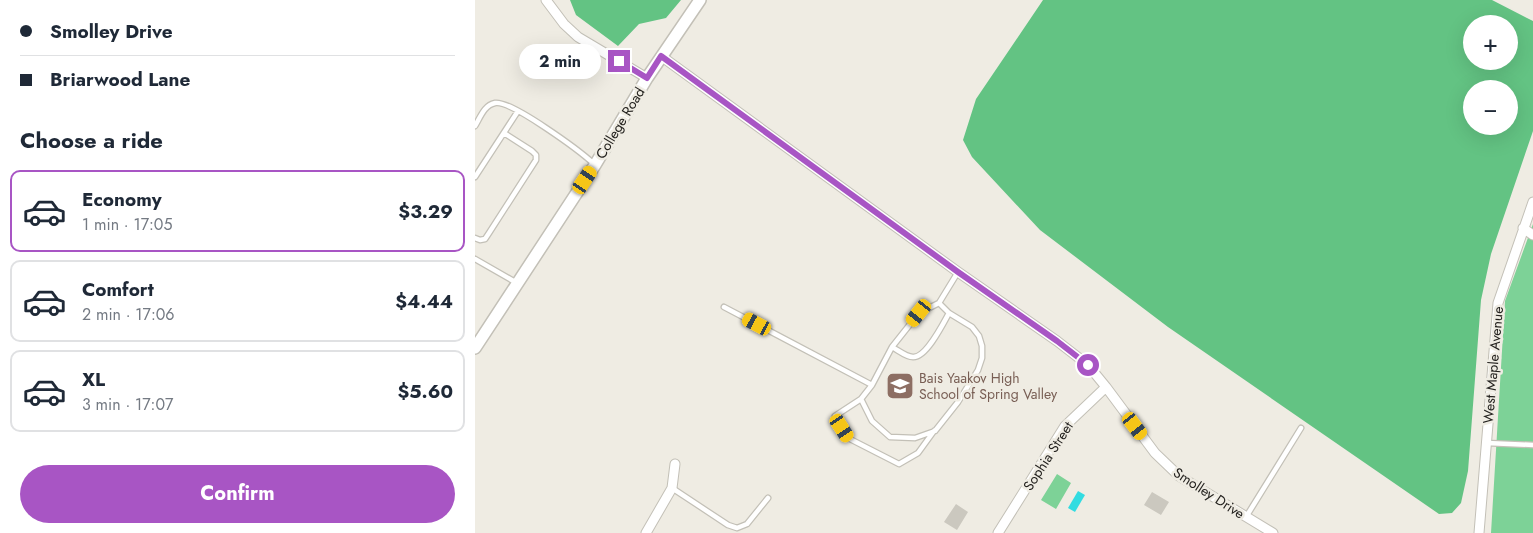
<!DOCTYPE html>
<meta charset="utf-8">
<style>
:root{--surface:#fff;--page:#f6f6f7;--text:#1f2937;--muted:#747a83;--line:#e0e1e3;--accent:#a855c4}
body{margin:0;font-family:Jost,sans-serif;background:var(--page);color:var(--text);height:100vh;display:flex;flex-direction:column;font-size:19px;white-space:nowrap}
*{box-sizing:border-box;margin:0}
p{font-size:16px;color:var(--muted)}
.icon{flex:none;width:28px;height:28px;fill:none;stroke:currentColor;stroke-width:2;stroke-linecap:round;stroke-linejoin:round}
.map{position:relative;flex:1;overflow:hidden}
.details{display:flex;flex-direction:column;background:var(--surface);width:475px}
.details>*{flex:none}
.hud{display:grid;align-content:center;height:110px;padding:0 20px;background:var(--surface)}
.buttons{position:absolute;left:988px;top:15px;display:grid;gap:10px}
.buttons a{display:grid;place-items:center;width:55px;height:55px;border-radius:50%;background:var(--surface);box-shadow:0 5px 20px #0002;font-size:25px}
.end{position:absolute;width:22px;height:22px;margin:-11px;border:6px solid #a855c4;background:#fff;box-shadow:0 0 0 2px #fff}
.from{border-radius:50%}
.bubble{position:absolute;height:35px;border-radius:18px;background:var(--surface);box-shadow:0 5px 20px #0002;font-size:16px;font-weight:700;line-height:35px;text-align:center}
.car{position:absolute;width:15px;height:30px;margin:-15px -8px;border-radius:6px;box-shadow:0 0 4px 1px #0007;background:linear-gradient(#f5c518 24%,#345 0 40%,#f5c518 0 76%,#345 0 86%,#f5c518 0)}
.hud b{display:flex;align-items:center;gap:18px;height:48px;font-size:19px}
.hud b+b{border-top:1px solid var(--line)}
.hud i{width:12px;height:12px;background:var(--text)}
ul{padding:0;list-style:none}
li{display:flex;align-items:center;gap:15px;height:82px;margin:0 10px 8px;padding:0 10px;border:2px solid var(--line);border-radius:10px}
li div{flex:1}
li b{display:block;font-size:19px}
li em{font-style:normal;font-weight:700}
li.selected{border-color:var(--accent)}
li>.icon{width:45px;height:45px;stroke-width:1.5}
h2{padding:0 20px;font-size:22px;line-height:60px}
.cta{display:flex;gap:10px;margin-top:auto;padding:10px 20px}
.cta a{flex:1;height:58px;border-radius:30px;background:var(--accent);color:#fff;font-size:20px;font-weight:700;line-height:58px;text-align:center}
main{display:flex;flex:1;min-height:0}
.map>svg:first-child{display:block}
</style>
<main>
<section class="details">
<div class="hud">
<b><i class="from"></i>Smolley Drive</b>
<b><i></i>Briarwood Lane</b>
</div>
<h2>Choose a ride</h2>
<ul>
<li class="selected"><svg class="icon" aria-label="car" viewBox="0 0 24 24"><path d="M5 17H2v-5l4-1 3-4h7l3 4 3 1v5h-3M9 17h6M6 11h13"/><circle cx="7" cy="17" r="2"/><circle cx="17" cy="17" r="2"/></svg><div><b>Economy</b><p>1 min · 17:05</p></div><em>$3.29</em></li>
<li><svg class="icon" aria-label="car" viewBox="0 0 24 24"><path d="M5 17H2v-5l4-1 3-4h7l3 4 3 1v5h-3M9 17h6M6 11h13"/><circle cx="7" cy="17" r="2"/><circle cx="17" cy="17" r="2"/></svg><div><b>Comfort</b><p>2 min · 17:06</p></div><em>$4.44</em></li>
<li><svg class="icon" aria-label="car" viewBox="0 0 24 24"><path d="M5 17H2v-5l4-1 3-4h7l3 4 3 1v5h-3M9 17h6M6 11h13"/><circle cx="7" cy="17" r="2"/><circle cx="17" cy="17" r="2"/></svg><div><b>XL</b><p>3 min · 17:07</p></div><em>$5.60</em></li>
</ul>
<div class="cta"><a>Confirm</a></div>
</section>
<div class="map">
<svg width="1058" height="533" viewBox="0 0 1058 533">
<rect width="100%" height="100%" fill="#efece3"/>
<path fill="#7dd297" d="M 1058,224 L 1058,533 L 1016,533 L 1030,301 Z
M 582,474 L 596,483 L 581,509 L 566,500 Z"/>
<path fill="#63c383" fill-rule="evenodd" d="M 95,0 L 206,0 L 191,18 L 164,24 L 143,46 L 101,15 Z
M 568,0 L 1017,0 L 1058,21 L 1058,131 L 1016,254 L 1006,300 L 993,471 L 986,503 L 977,513 L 964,514 L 693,327 L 565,230 L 497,157 L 488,140 L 501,99 ZM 996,24 L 1034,24 L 1034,61 L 996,61 ZM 996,89 L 1034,89 L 1034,126 L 996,126 Z"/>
<path fill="#32dce1" d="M 603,491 L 610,495 L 600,512 L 593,508 Z"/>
<path fill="#cbc8bf" d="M 677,492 L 694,502 L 686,515 L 669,505 Z
M 481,504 L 493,512 L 482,530 L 469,522 Z"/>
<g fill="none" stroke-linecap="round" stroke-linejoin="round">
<defs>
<path id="service" d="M 0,126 C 5,118 9,105 20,103 C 36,100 105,151 119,164
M 0,177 L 43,111
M 0,238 L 5,240 L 10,239 L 14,233 L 61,160 L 61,155 L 57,151 L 29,133
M 0,259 L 42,283
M 464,303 L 474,313 L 497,327 L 504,336 L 507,346 L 507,358 L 503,370 L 483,402 L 460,431 L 440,438 L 415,437 L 397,421 L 386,399 L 397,385 L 417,347 L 444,313 L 464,303 L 483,272
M 249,307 L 397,385
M 417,347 C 423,350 431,357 438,357 C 451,358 468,324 474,313
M 386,399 L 360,416 L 375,439 L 424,464 L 443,453 L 459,431
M 1012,443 L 1058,445
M 197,488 L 253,525 L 262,528 L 272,524 L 293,498
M 771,517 L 826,428"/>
<path id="minor" d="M 71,0 L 89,24 L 103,37 L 172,78
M 186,56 L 483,272 L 582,341 L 613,365 L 631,387 L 680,453 L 704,476 L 798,533
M 1048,228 L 1058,235
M 171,533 L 197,488 L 200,464
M 523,533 L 590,426 L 631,387
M 1004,533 L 1023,303 L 1058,202"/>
<path id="tertiary" d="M 0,348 L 120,165 L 172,78 L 225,0"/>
</defs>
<use href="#service" stroke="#c3c0b7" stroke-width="7"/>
<use href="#minor" stroke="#c3c0b7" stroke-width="11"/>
<use href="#tertiary" stroke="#c3c0b7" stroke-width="14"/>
<use href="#service" stroke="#fff" stroke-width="4.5"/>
<use href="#minor" stroke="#fff" stroke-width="9"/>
<use href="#tertiary" stroke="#fff" stroke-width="11"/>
</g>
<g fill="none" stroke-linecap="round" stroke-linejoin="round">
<path stroke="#a855c4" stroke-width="6" d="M 144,61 L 172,78 L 186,56 L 483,272 L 582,341 L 613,365"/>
</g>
<defs>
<symbol id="school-square" viewBox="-11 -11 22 22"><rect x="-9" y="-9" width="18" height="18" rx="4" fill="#8d6e63" stroke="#efece3"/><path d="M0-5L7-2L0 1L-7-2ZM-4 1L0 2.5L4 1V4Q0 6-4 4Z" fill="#fff"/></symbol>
</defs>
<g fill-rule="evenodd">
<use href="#school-square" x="409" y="370" width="32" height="32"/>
</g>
<g text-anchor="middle" stroke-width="5" stroke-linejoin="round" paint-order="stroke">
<g font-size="14" fill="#24221f" stroke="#efece3">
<text transform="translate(145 123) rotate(-59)" y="5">College Road</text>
<text transform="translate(1018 365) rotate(-85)" y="5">West Maple Avenue</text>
<text transform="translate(573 456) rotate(-57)" y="5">Sophia Street</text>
<text transform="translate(734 493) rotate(33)" y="5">Smolley Drive</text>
</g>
<g font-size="14" fill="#785e54" stroke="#efece3" text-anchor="start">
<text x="444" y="383">Bais Yaakov High<tspan x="444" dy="16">School of Spring Valley</tspan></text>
</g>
</g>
</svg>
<div class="buttons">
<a>+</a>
<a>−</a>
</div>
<i class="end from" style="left:613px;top:365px"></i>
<i class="end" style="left:144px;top:61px"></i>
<div class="bubble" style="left:44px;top:44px;width:82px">2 min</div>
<i class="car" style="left:110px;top:180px;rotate:34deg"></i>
<i class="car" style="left:444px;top:313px;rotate:219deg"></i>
<i class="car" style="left:282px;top:324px;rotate:298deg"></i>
<i class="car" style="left:660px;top:426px;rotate:143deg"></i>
<i class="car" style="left:367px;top:428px;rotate:147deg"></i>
</div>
</main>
